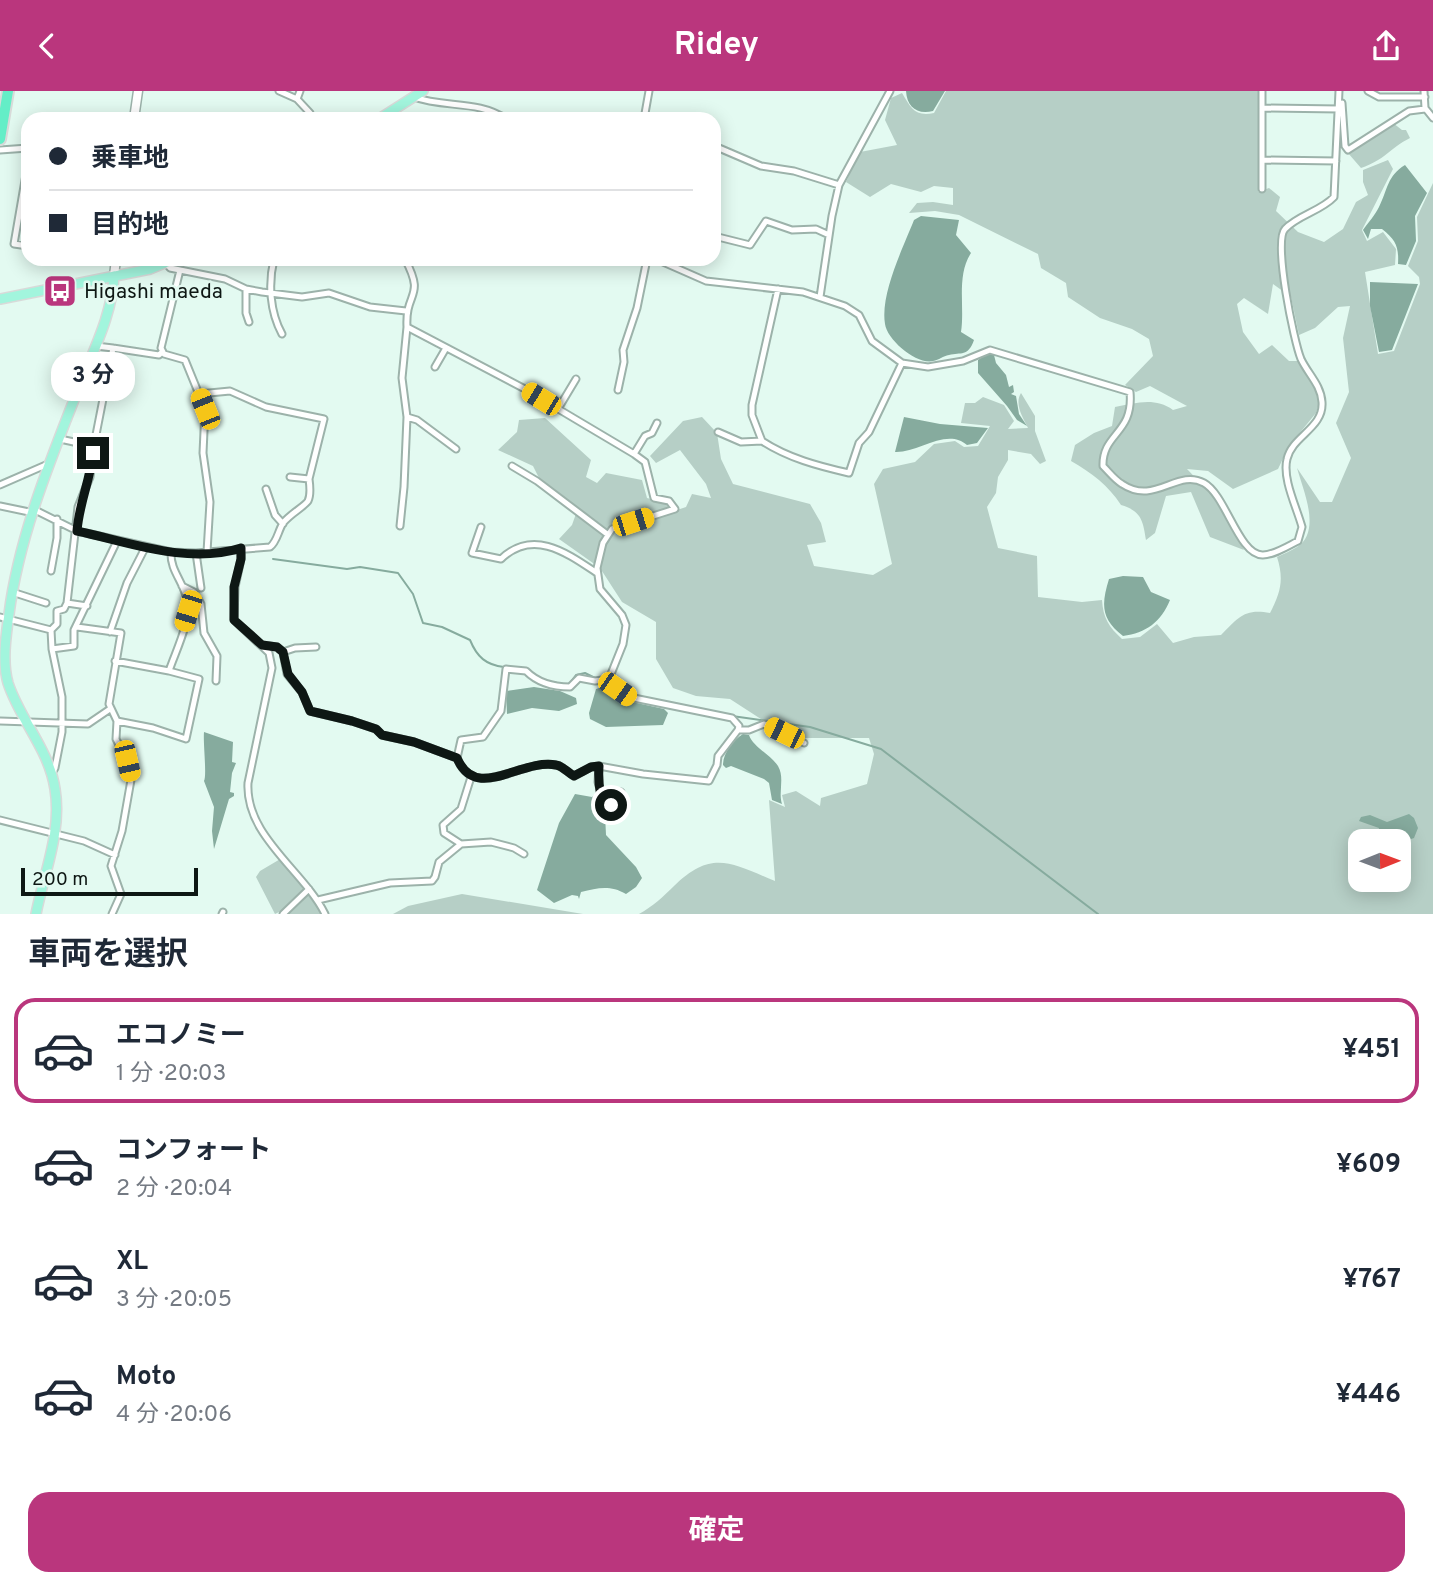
<!DOCTYPE html>
<html lang="ja">
<meta charset="utf-8">
<style>
:root{--surface:#fff;--page:#f2f2f3;--text:#1f2937;--muted:#747a83;--line:#e0e1e3;--accent:#ba367d}
body{margin:0;font-family:Overpass,"Noto Sans JP",sans-serif;background:var(--page);color:var(--text);height:100vh;display:flex;flex-direction:column;font-size:26px;white-space:nowrap}
*{box-sizing:border-box;margin:0}
p{font-size:23px;color:var(--muted)}
.icon{flex:none;width:38px;height:38px;fill:none;stroke:currentColor;stroke-width:2;stroke-linecap:round;stroke-linejoin:round}
.map{position:relative;height:823px;overflow:hidden}
.details{display:flex;flex-direction:column;background:var(--surface);flex:1}
.details>*{flex:none}
.hud{position:absolute;left:21px;top:21px;width:700px;height:154px;border-radius:21px;box-shadow:0 4px 18px #0003;display:grid;align-content:center;height:154px;padding:0 28px;background:var(--surface)}
.needle{width:46px;rotate:89deg}
.tools{position:absolute;left:1348px;top:738px;display:grid;gap:14px}
.tools a{display:grid;place-items:center;width:63px;height:63px;border-radius:14px;background:var(--surface);box-shadow:0 4px 18px #0003;font-size:35px}
.scale{position:absolute;left:21px;bottom:18px;width:177px;box-sizing:border-box;padding-left:7px;border:4px solid #0e1714;border-top:0;font-size:19px;line-height:24px;white-space:nowrap;color:#0e1714;-webkit-text-stroke:5px #e3faf1;paint-order:stroke}
.end{position:absolute;width:32px;height:32px;margin:-16px;border:9px solid #0e1714;background:#fff;box-shadow:0 0 0 4px #fff}
.from{border-radius:50%}
.bubble{position:absolute;height:49px;border-radius:21px;background:var(--surface);box-shadow:0 4px 18px #0003;font-size:23px;font-weight:700;line-height:49px;text-align:center}
.car{position:absolute;width:21px;height:42px;margin:-21px -10px;border-radius:9px;box-shadow:0 0 5px 2px #0007;background:linear-gradient(#f5c518 24%,#345 0 40%,#f5c518 0 76%,#345 0 86%,#f5c518 0)}
.hud b{display:flex;align-items:center;gap:24px;height:66px;font-size:26px}
.hud b+b{border-top:2px solid var(--line)}
.hud i{width:18px;height:18px;background:var(--text)}
ul{padding:0;list-style:none}
li{display:flex;align-items:center;gap:21px;height:105px;margin:0 14px 10px;padding:0 14px;border:4px solid transparent;border-radius:21px}
li div{flex:1}
li b{display:block;font-size:26px}
li em{font-style:normal;font-weight:700}
li.selected{border-color:var(--accent)}
li>.icon{width:63px;height:63px;stroke-width:1.5}
h2{padding:0 28px;font-size:32px;line-height:84px}
.action{display:flex;gap:14px;margin-top:auto;padding:14px 28px}
.action a{flex:1;height:80px;border-radius:21px;background:var(--accent);color:#fff;font-size:28px;font-weight:700;line-height:80px;text-align:center}
header{display:flex;justify-content:space-between;align-items:center;height:91px;padding:0 28px;background:var(--accent);color:#fff;font-size:32px;font-weight:700}
.map>svg:first-child{display:block}
</style>
<header><svg class="icon" aria-label="back" viewBox="0 0 24 24"><path d="M15 5l-7 7 7 7"/></svg>Ridey<svg class="icon" aria-label="share" viewBox="0 0 24 24"><path d="M12 15V3M7 8l5-5 5 5M5 13v7h14v-7"/></svg></header>
<div class="map">
<svg width="1433" height="823" viewBox="0 0 1433 823">
<rect width="100%" height="100%" fill="#e3faf1"/>
<path fill="#b6cfc6" fill-rule="evenodd" d="M 946,0 L 1259,0 L 1258,101 L 1269,97 L 1280,106 L 1276,120 L 1298,141 L 1324,151 L 1343,138 L 1356,111 L 1368,104 L 1363,91 L 1363,79 L 1388,69 L 1393,78 L 1362,139 L 1367,150 L 1383,141 L 1396,158 L 1395,174 L 1365,181 L 1378,263 L 1394,260 L 1420,193 L 1419,186 L 1408,175 L 1418,150 L 1417,126 L 1433,92 L 1433,823 L 639,823 C 652,816 664,805 674,795 C 712,758 731,772 775,790 L 769,709 L 785,716 L 782,704 L 796,700 L 820,715 L 821,707 L 867,693 L 874,663 L 869,647 L 805,647 L 767,632 L 730,608 L 696,605 L 673,597 L 656,568 L 656,531 L 622,511 L 600,477 L 559,448 L 572,434 L 578,417 L 541,391 L 533,375 L 498,359 L 517,341 L 519,329 L 545,327 L 591,369 L 586,386 L 597,392 L 606,382 L 642,389 L 647,407 L 666,412 L 677,419 L 686,416 L 692,403 L 711,407 L 706,393 L 680,359 L 656,372 L 650,365 L 683,330 L 702,326 L 717,342 L 721,368 L 733,393 L 810,413 L 821,432 L 826,451 L 807,454 L 814,475 L 873,484 L 892,473 L 874,393 L 883,378 L 915,371 L 934,353 L 955,350 L 964,356 L 978,355 L 990,335 L 961,332 L 965,312 L 975,312 L 983,306 L 1004,314 L 1014,330 L 1008,338 L 1028,337 C 1023,327 1014,313 1021,302 L 1035,325 L 1035,340 L 1046,370 L 1040,373 L 1031,363 L 1008,359 L 1008,369 L 998,386 L 996,402 L 987,416 L 998,457 L 1037,465 L 1038,506 L 1082,511 L 1102,509 C 1103,527 1109,536 1122,548 L 1140,546 L 1157,533 L 1173,552 L 1194,546 L 1221,544 C 1238,527 1244,517 1270,522 C 1281,501 1284,488 1277,466 C 1283,463 1291,460 1297,456 C 1322,440 1303,399 1297,377 L 1320,411 L 1332,411 L 1351,367 L 1336,332 L 1349,301 L 1343,247 L 1350,215 L 1338,216 L 1315,237 L 1299,244 L 1291,206 L 1273,193 L 1268,223 L 1244,207 L 1237,213 L 1243,241 L 1259,263 L 1272,254 L 1289,270 L 1298,270 L 1317,297 L 1320,310 L 1316,322 L 1289,355 L 1278,378 L 1233,398 L 1208,380 L 1187,378 L 1212,404 L 1244,459 L 1210,446 L 1191,401 L 1166,405 L 1155,442 L 1146,449 C 1143,429 1141,420 1121,414 C 1108,394 1092,382 1071,370 L 1075,354 L 1094,342 L 1112,335 L 1115,316 C 1136,312 1155,306 1173,319 L 1187,315 L 1150,295 L 1136,301 L 1125,294 L 1153,265 L 1149,248 L 1132,238 L 1100,227 L 1068,206 L 1066,192 L 1041,177 L 1038,163 L 959,124 L 935,120 L 909,122 L 917,112 L 933,111 L 953,114 L 953,97 L 934,95 L 921,101 L 891,93 L 870,106 L 846,91 L 860,61 L 897,54 L 885,29 L 891,7 L 902,2 C 911,17 915,26 934,22 ZM 1360,751 L 1398,751 L 1398,789 L 1360,789 Z
M 1393,32 L 1402,39 L 1406,39 L 1410,47 C 1390,57 1385,69 1361,77 L 1348,62 Z
M 282,767 L 307,797 L 323,823 L 286,823 L 283,819 L 275,823 L 256,786 L 260,780 Z
M 462,803 L 583,823 L 393,823 L 408,815 Z"/>
<path fill="#86ab9e" d="M 906,0 L 945,0 L 933,20 C 917,24 907,16 906,0 Z
M 1405,74 L 1427,102 L 1415,125 L 1416,150 L 1406,174 L 1398,173 C 1399,156 1396,149 1382,138 L 1371,138 L 1368,148 L 1363,139 C 1368,132 1375,124 1379,116 C 1388,98 1387,85 1405,74 Z
M 921,125 L 959,129 L 956,144 L 971,162 C 956,185 965,216 961,241 L 974,249 C 968,266 961,261 949,264 C 943,265 939,269 933,270 C 917,274 887,249 885,233 C 880,203 903,157 914,129 Z
M 1370,191 L 1418,193 L 1392,259 L 1379,261 L 1370,215 Z
M 987,263 L 994,264 L 996,272 L 1006,284 L 1009,296 L 1013,294 L 1014,301 L 1011,303 L 1016,305 L 1019,323 L 1027,335 L 1017,329 L 1007,315 L 978,282 L 978,269 Z
M 904,326 L 940,333 L 988,337 L 977,352 L 967,354 C 947,336 918,362 895,361 Z
M 1123,485 L 1143,486 L 1151,501 L 1170,509 C 1161,531 1146,542 1123,545 C 1101,528 1101,514 1109,488 Z
M 606,595 L 628,610 L 664,618 L 668,622 L 663,634 L 606,636 L 590,628 L 589,622 L 596,598 Z
M 534,596 L 560,600 L 576,607 L 577,613 L 559,620 L 532,617 L 507,623 L 506,600 Z
M 204,641 L 233,651 L 232,671 L 236,672 L 232,682 L 230,701 L 234,702 L 234,705 L 229,708 L 214,758 L 212,740 L 214,716 L 204,690 C 207,684 203,653 204,641 Z
M 743,643 L 749,644 C 753,656 771,664 778,675 C 785,687 778,701 782,713 L 772,709 L 769,692 L 764,688 L 731,675 L 726,677 L 723,674 C 723,662 733,649 743,643 Z
M 598,702 L 605,723 L 606,744 L 636,776 L 642,787 L 636,796 L 626,803 C 610,794 598,797 581,801 L 579,808 L 578,805 L 572,804 L 554,812 L 537,799 L 559,732 L 575,703 L 592,706 Z
M 1409,723 L 1414,727 L 1418,737 L 1414,747 L 1400,752 L 1377,751 L 1379,737 L 1359,730 L 1361,726 L 1370,724 L 1387,731 Z"/>
<g fill="none" stroke-linecap="round" stroke-linejoin="round">
<path stroke="#86ab9e" stroke-width="2" d="M 273,468 L 347,478 L 360,476 L 398,482 L 413,503 L 423,532 L 442,536 L 470,549 C 477,566 486,574 504,576
M 547,590 L 562,593
M 570,592 L 576,584 L 585,582 L 597,588
M 639,611 L 654,614
M 732,625 L 810,636 L 881,658 L 1098,823"/>
<defs>
<path id="street" d="M 279,0 L 297,8
M 300,0 L 297,8 L 310,22 L 311,28
M 1262,0 L 1262,69 L 1336,70
M 1368,0 L 1379,6 L 1425,6
M 1424,0 L 1425,17 L 1433,27
M 414,6 C 444,17 479,9 506,28
M 1342,12 L 1345,55 L 1348,59 L 1409,20 L 1425,18
M 1262,17 L 1339,18
M 644,28 L 649,0
M 719,57 L 761,75 L 794,80 L 839,94
M 0,59 L 28,57
M 1262,69 L 1262,98
M 28,72 L 14,153 L 28,155
M 714,145 L 750,154 L 766,130 L 792,139 L 816,138 L 829,144
M 274,168 C 268,193 270,221 282,243
M 405,168 C 426,208 405,199 407,236 L 523,297 L 634,363 L 645,371 L 654,407 L 669,410 L 675,418 L 612,438 L 603,452 L 597,477 L 600,498 L 622,524 L 626,534 L 623,553 L 609,588 L 595,590 L 579,587 L 570,596 C 552,596 538,592 526,580 L 506,578 L 501,620 L 483,646 L 461,649 L 457,667 C 475,712 522,667 556,674 C 563,675 568,682 574,685 L 591,676 L 599,675 L 643,683 L 709,690 L 717,674 L 718,665 L 738,639 L 749,639 L 764,633 L 804,652
M 656,168 L 706,190 L 803,201 L 845,215 L 859,224 L 872,250 L 902,272 L 928,276 L 963,270 L 990,259 L 1130,301 C 1134,343 1102,342 1103,375 C 1109,381 1115,389 1122,393 C 1155,415 1177,377 1204,392 C 1226,404 1239,465 1263,464 C 1274,464 1288,455 1298,450 L 1302,436 C 1297,417 1282,388 1287,368 C 1292,345 1324,337 1322,311 C 1321,294 1308,283 1301,268 C 1294,251 1273,150 1285,138 C 1298,124 1321,120 1334,106 L 1339,0
M 166,172 L 170,177 L 225,188 L 246,198 L 262,201 L 302,206 L 329,202 L 370,216 L 406,220
M 180,179 L 161,257 L 164,263 L 185,269 L 205,318 L 203,362 L 210,411 L 207,461
M 246,198 L 246,222 L 249,231
M 820,206 L 832,125 L 839,94 L 890,0
M 407,236 L 402,287 L 407,326 L 417,329 L 456,358
M 113,257 L 159,264 L 162,261
M 435,276 L 446,257
M 618,299 L 624,271 L 623,259 L 637,217 L 647,168
M 199,303 L 230,300 L 266,316 L 324,328 L 309,388 L 290,386
M 558,318 L 576,288
M 718,341 L 741,351 L 762,350 C 788,367 818,375 849,382 L 859,352 L 869,341 L 902,272
M 60,348 L 83,353 L 93,362
M 762,350 L 752,324 L 752,314 L 778,198
M 634,363 L 645,345 L 652,342 L 657,332
M 512,375 L 537,390 L 607,443
M 0,394 L 48,373
M 266,398 L 275,424 L 283,433
M 0,415 L 34,422
M 35,419 L 77,440 L 171,461 L 196,462 L 270,456 C 277,451 278,440 283,432 C 290,423 305,415 308,410 C 311,404 310,395 309,388
M 400,435 L 404,396 L 407,326
M 481,436 L 472,462 L 501,468 C 533,437 567,462 597,482
M 241,457 L 241,468 L 235,496 L 234,529 L 269,562 L 272,577 L 248,692 C 245,745 304,780 325,823
M 196,462 L 201,497
M 51,480 L 57,447 L 57,428
M 182,495 L 194,501 L 201,513 L 204,542 L 217,565 L 216,590
M 12,501 L 46,512
M 67,512 L 87,515
M 0,526 L 51,539 L 52,558 L 74,555 L 74,539 L 117,450
M 77,536 L 121,542 L 109,613 L 117,630 L 153,637 L 186,648 L 199,588 L 169,580 C 176,559 191,531 187,509 C 184,491 170,480 171,461
M 51,539 L 57,533 L 57,520 L 64,518 L 67,512 L 78,416 L 90,386 L 94,354 L 113,257 L 96,255
M 110,541 L 127,492 L 145,457
M 262,554 L 277,556 L 283,561 L 287,583 L 302,601 L 310,620 L 352,630 L 376,638 L 382,644 L 414,651 L 457,667
M 283,561 L 295,557 L 316,556
M 115,570 L 169,580
M 605,590 L 629,606 L 732,627 L 739,635 L 738,639
M 0,630 L 88,633 L 110,618
M 599,675 L 598,691 L 606,720 L 621,701
M 52,682 L 55,677 L 62,641 L 62,606 L 52,558
M 471,686 L 461,718 L 443,734 L 444,742 L 461,753 L 491,751 L 514,757 L 524,763
M 0,729 L 84,750 L 115,764
M 318,809 L 390,792 L 432,790 L 435,786 L 439,771 L 461,753
M 112,823 L 121,803 L 111,775 L 122,740 L 131,689 L 127,670 L 116,648 L 117,630
M 222,823 L 223,821
M 283,823 L 309,798"/>
<path id="secondary" d="M 134,28 L 138,0
M 114,185 L 116,168"/>
<path id="primary" d="M 379,28 L 423,0
M 0,208 L 150,178 L 174,168
M 36,823 C 44,782 62,741 55,698 C 49,658 20,629 8,592 C 2,571 6,544 9,523 C 19,444 52,365 81,291 C 95,256 112,223 114,185"/>
<path id="highway" d="M 0,48 L 8,0"/>
</defs>
<use href="#street" stroke="#9cb2aa" stroke-width="9"/>
<use href="#secondary" stroke="#9cb2aa" stroke-width="11"/>
<use href="#primary" stroke="#d8dad9" stroke-width="12"/>
<use href="#highway" stroke="#d8dad9" stroke-width="14"/>
<use href="#street" stroke="#fff" stroke-width="5"/>
<use href="#secondary" stroke="#fff" stroke-width="8"/>
<use href="#primary" stroke="#a2f5dd" stroke-width="9"/>
<use href="#highway" stroke="#64eec7" stroke-width="10"/>
</g>
<g fill="none" stroke-linecap="round" stroke-linejoin="round">
<path stroke="#0e1714" stroke-width="9" d="M 93,362 C 90,390 79,413 77,440 C 129,451 187,474 241,457 L 241,468 L 234,496 L 234,529 L 262,554 L 277,556 L 283,561 L 288,583 L 302,601 L 310,620 L 352,630 L 376,638 L 382,644 L 414,651 L 457,667 C 476,712 521,667 556,674 C 563,675 568,682 574,685 L 591,676 L 599,675 C 598,691 599,705 606,720 L 611,714"/>
</g>
<defs>
<symbol id="bus-square" viewBox="-11 -11 22 22"><rect x="-9" y="-9" width="18" height="18" rx="4" fill="#ba367d" stroke="#e3faf1"/><path d="M-5-6H5V4H4V6H2V4H-2V6H-4V4H-5ZM-3.5-4V0h7V-4ZM-3.5 1.2v1.5H-2V1.2ZM2 1.2v1.5H3.5V1.2Z" fill="#fff"/></symbol>
</defs>
<g fill-rule="evenodd">
<use href="#bus-square" x="41" y="181" width="38" height="38"/>
</g>
<g text-anchor="middle" stroke-width="5" stroke-linejoin="round" paint-order="stroke">
<g font-size="21" fill="#0e1714" stroke="#e3faf1" text-anchor="start">
<text x="84" y="207">Higashi maeda</text>
</g>
</g>
</svg>
<div class="tools">
<a><svg class="needle" viewBox="-14 -14 28 28"><path d="M0-13l5 13h-10z" fill="#e53935"/><path d="M0 13l5-13h-10z" fill="#747a83"/></svg></a>
</div>
<div class="scale">200 m</div>
<i class="end from" style="left:611px;top:714px"></i>
<i class="end" style="left:93px;top:362px"></i>
<div class="bubble" style="left:51px;top:261px;width:84px">3 分</div>
<i class="car" style="left:541px;top:308px;rotate:301deg"></i>
<i class="car" style="left:205px;top:318px;rotate:338deg"></i>
<i class="car" style="left:633px;top:431px;rotate:72deg"></i>
<i class="car" style="left:188px;top:520px;rotate:197deg"></i>
<i class="car" style="left:617px;top:598px;rotate:125deg"></i>
<i class="car" style="left:784px;top:642px;rotate:296deg"></i>
<i class="car" style="left:127px;top:670px;rotate:167deg"></i>
<div class="hud">
<b><i class="from"></i>乗車地</b>
<b><i></i>目的地</b>
</div>
</div>
<section class="details">
<h2>車両を選択</h2>
<ul>
<li class="selected"><svg class="icon" aria-label="car" viewBox="0 0 24 24"><path d="M5 17H2v-5l4-1 3-4h7l3 4 3 1v5h-3M9 17h6M6 11h13"/><circle cx="7" cy="17" r="2"/><circle cx="17" cy="17" r="2"/></svg><div><b>エコノミー</b><p>1 分 · 20:03</p></div><em>¥451</em></li>
<li><svg class="icon" aria-label="car" viewBox="0 0 24 24"><path d="M5 17H2v-5l4-1 3-4h7l3 4 3 1v5h-3M9 17h6M6 11h13"/><circle cx="7" cy="17" r="2"/><circle cx="17" cy="17" r="2"/></svg><div><b>コンフォート</b><p>2 分 · 20:04</p></div><em>¥609</em></li>
<li><svg class="icon" aria-label="car" viewBox="0 0 24 24"><path d="M5 17H2v-5l4-1 3-4h7l3 4 3 1v5h-3M9 17h6M6 11h13"/><circle cx="7" cy="17" r="2"/><circle cx="17" cy="17" r="2"/></svg><div><b>XL</b><p>3 分 · 20:05</p></div><em>¥767</em></li>
<li><svg class="icon" aria-label="car" viewBox="0 0 24 24"><path d="M5 17H2v-5l4-1 3-4h7l3 4 3 1v5h-3M9 17h6M6 11h13"/><circle cx="7" cy="17" r="2"/><circle cx="17" cy="17" r="2"/></svg><div><b>Moto</b><p>4 分 · 20:06</p></div><em>¥446</em></li>
</ul>
<div class="action"><a>確定</a></div>
</section>
